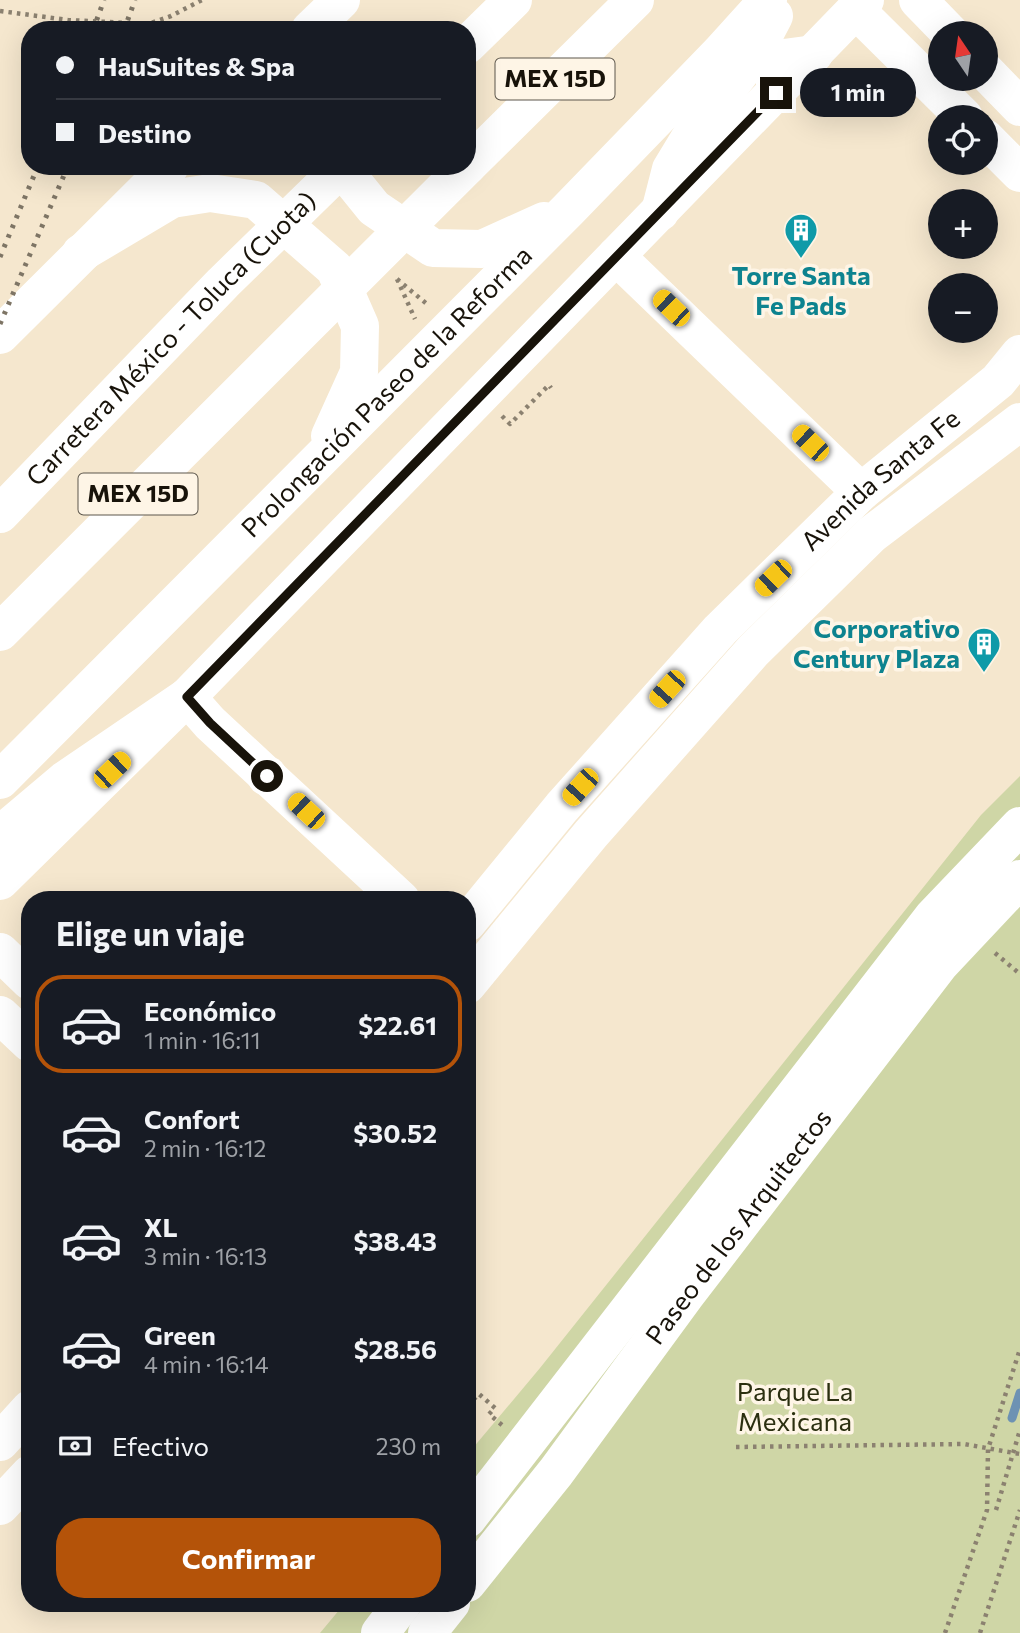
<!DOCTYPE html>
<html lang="es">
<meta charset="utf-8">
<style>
:root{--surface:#171b24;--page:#20242c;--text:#f1f3f6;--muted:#9ea1a6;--line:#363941;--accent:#b45309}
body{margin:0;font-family:Commissioner,sans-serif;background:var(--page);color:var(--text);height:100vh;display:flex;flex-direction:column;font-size:26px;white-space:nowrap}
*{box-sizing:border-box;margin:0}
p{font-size:23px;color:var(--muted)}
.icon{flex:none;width:38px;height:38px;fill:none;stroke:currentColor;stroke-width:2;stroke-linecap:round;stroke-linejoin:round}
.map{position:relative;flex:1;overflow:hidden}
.details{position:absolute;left:21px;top:891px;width:455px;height:721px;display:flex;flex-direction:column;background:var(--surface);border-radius:28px;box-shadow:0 7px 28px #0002}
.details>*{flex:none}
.top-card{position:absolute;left:21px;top:21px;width:455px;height:154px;border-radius:28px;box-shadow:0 7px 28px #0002;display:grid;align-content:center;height:154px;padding:0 35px;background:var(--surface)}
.needle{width:46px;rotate:347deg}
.fabs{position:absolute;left:928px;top:21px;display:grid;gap:14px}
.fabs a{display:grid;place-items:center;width:70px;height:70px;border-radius:50%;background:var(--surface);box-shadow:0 7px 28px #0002;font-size:35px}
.end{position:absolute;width:32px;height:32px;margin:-16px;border:9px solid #18130a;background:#fff;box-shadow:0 0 0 4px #fff}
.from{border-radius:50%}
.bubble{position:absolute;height:49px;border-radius:24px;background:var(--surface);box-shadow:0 7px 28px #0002;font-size:23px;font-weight:700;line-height:49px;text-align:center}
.car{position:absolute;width:21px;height:42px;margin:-21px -10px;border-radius:9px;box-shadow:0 0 5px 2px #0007;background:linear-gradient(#f5c518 24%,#345 0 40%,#f5c518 0 76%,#345 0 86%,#f5c518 0)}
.top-card b{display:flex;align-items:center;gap:24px;height:66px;font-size:26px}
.top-card b+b{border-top:2px solid var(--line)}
.top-card i{width:18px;height:18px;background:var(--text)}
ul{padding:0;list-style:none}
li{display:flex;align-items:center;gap:21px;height:98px;margin:0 14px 10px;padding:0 21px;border:4px solid transparent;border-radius:28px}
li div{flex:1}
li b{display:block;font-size:26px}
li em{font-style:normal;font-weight:700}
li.active{border-color:var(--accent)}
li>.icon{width:63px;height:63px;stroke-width:1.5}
h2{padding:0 35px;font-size:32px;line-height:84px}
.pay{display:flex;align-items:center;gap:18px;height:77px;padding:0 35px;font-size:26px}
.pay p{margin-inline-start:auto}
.button{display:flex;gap:14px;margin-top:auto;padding:14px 35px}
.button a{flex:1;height:80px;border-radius:28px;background:var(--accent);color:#fff;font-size:28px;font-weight:700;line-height:80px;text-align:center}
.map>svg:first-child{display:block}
</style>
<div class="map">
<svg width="1020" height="1633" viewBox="0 0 1020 1633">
<rect width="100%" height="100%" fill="#f5e7ce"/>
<path fill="#cfd6a6" d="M 1020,776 L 1020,1633 L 320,1633 L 345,1603 L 467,1603 L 467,1455 L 540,1368 L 981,815 Z"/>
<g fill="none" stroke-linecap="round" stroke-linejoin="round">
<path stroke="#6d92b3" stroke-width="9" d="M 1012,1418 L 1020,1393"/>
<path stroke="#8b8170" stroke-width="4.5" stroke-dasharray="3.5 5" stroke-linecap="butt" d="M 0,11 L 68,20 L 148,24 L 171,16 L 202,0
M 397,279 L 415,319
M 397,279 L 428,305
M 502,416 L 510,424 L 549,385 L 551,388
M 995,953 L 1020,974
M 467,1395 L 473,1400 L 479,1394 L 495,1408 L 489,1414 L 502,1425
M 736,1447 L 964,1444 L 1020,1454
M 996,1510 L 1020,1430
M 945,1633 L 987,1510 L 988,1449 L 1020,1349
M 980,1633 L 1020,1510"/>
<g stroke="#fff" stroke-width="38">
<path d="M 918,0 L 950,33"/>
<path d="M 856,10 L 964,117"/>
<path d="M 985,71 L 1020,107"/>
<path d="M 985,138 L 1020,173"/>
<path d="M 616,256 L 861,492"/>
<path d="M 187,697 L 210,723 L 401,900"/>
<path d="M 0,881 L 187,697 L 865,0"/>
<path id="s1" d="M 467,923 L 562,807 L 720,630 L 861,492 L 998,381 L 1020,354"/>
<path d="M 0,952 L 30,981"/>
<path d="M 467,985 L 591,834 L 753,651 L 872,534 L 1020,422"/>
<path d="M 0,1015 L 30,1043"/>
<path d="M 0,1442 L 30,1409"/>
<path d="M 0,1506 L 30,1474"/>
<path d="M 467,1519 L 933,917 L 1020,826"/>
<path id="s2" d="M 467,1583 L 556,1472 L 685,1296 L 940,964 L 1020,879"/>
<path d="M 380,1633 L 403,1603"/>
<path d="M 427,1633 L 451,1603"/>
</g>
<g stroke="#fff" stroke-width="38">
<path d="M 310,30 L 341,0"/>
<path d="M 732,54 L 784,58 L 814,54"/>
<path d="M 340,166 L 374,208 L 433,248 L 482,249 L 544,221"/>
<path d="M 660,212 L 671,169 L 691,136 L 753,56 L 774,16"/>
<path d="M 81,253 L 172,199 L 210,193 L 256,200 L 335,269 L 360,326 L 359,372 L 330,436"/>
<path d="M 0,335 L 170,166"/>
<path id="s3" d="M 0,780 L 568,210 L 720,53 L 768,0"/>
<path d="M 0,835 L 65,780 L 187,697"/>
</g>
<g stroke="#fff" stroke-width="38">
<path d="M 467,45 L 513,0"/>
<path d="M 467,166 L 635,0"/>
<path id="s4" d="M 0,514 L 223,283 L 343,166"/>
<path d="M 0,632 L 467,166"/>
</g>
<path stroke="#7e7565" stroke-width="5" stroke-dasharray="3.5 7" stroke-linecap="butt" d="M 93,30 L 104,0
M 124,30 L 135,0
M 0,257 L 38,166
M 0,324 L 68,166"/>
</g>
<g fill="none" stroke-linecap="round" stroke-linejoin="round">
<path stroke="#18130a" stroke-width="9" d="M 267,776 L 210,723 L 187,697 L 776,93"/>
</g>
<defs>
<symbol id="building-pin" viewBox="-11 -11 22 30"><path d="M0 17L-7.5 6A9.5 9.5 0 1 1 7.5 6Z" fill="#0f9aa8" stroke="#fef5e6"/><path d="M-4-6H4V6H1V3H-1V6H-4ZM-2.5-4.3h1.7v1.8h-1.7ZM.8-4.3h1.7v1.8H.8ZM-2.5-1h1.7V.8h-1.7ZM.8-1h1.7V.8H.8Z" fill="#fff"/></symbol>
</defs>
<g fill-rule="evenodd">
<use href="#building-pin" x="782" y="211" width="38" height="52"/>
<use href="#building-pin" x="965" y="625" width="38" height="52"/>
</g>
<g text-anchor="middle" stroke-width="7" stroke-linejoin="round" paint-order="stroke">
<g fill="#fef5e6" stroke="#5d574c" stroke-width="2">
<rect x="495.5" y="58.5" width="119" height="41" rx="5"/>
<rect x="78.5" y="473.5" width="119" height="41" rx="5"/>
</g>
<g font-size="24" font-weight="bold" fill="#18130a">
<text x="555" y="87">MEX 15D</text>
<text x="138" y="502">MEX 15D</text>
</g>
<g font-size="26" font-weight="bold" fill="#0d838f" stroke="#fef5e6">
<text x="801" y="285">Torre Santa<tspan x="801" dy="30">Fe Pads</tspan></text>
<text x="960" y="638" text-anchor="end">Corporativo<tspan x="960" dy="30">Century Plaza</tspan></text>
</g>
<g font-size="26" fill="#18130a" stroke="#fef5e6">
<text dy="9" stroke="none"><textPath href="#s4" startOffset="245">Carretera México - Toluca (Cuota)</textPath></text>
<text dy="9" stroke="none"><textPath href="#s3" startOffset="548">Prolongación Paseo de la Reforma</textPath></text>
<text dy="9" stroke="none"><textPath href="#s1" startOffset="607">Avenida Santa Fe</textPath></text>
<text dy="9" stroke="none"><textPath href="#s2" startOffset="448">Paseo de los Arquitectos</textPath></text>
</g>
<g font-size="26" fill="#2b2f10" stroke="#fef5e6">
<text x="795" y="1401">Parque La<tspan x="795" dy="30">Mexicana</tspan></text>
</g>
</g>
</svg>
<div class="fabs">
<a><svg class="needle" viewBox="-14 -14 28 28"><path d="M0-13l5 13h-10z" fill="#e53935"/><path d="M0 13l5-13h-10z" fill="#9ea1a6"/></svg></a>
<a><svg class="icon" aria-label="locate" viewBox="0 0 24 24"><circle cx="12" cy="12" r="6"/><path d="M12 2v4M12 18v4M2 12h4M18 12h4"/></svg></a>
<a>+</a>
<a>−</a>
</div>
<i class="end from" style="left:267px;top:776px"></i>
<i class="end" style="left:776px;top:93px"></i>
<div class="bubble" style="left:800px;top:68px;width:116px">1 min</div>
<i class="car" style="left:671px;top:308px;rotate:314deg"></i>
<i class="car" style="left:810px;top:443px;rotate:314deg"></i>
<i class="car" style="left:773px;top:578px;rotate:226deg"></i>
<i class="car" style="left:667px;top:689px;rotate:222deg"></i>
<i class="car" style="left:112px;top:770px;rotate:46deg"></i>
<i class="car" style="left:580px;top:787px;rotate:222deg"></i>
<i class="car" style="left:306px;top:811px;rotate:313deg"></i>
<div class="top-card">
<b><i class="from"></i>HauSuites &amp; Spa</b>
<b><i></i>Destino</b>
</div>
<section class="details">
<h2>Elige un viaje</h2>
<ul>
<li class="active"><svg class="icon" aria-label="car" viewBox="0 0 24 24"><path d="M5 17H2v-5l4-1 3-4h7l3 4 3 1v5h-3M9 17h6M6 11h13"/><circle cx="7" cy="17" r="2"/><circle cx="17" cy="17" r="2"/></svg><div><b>Económico</b><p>1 min · 16:11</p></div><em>$22.61</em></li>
<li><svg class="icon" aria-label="car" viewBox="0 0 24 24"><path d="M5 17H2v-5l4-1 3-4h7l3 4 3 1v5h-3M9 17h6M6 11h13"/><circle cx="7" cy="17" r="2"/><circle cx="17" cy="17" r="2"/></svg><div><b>Confort</b><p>2 min · 16:12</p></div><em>$30.52</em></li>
<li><svg class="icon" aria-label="car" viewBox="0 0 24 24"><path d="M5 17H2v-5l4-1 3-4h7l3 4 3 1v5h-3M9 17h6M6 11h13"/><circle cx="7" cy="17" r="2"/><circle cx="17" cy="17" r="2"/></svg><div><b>XL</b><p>3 min · 16:13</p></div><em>$38.43</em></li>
<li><svg class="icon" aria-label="car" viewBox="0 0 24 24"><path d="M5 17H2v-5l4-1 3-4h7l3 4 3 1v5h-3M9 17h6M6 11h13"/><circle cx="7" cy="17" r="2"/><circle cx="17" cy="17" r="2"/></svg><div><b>Green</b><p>4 min · 16:14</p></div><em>$28.56</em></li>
</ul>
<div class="pay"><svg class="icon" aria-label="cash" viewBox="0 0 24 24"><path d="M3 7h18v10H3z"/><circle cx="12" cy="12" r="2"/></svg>Efectivo<p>230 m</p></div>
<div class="button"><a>Confirmar</a></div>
</section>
</div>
